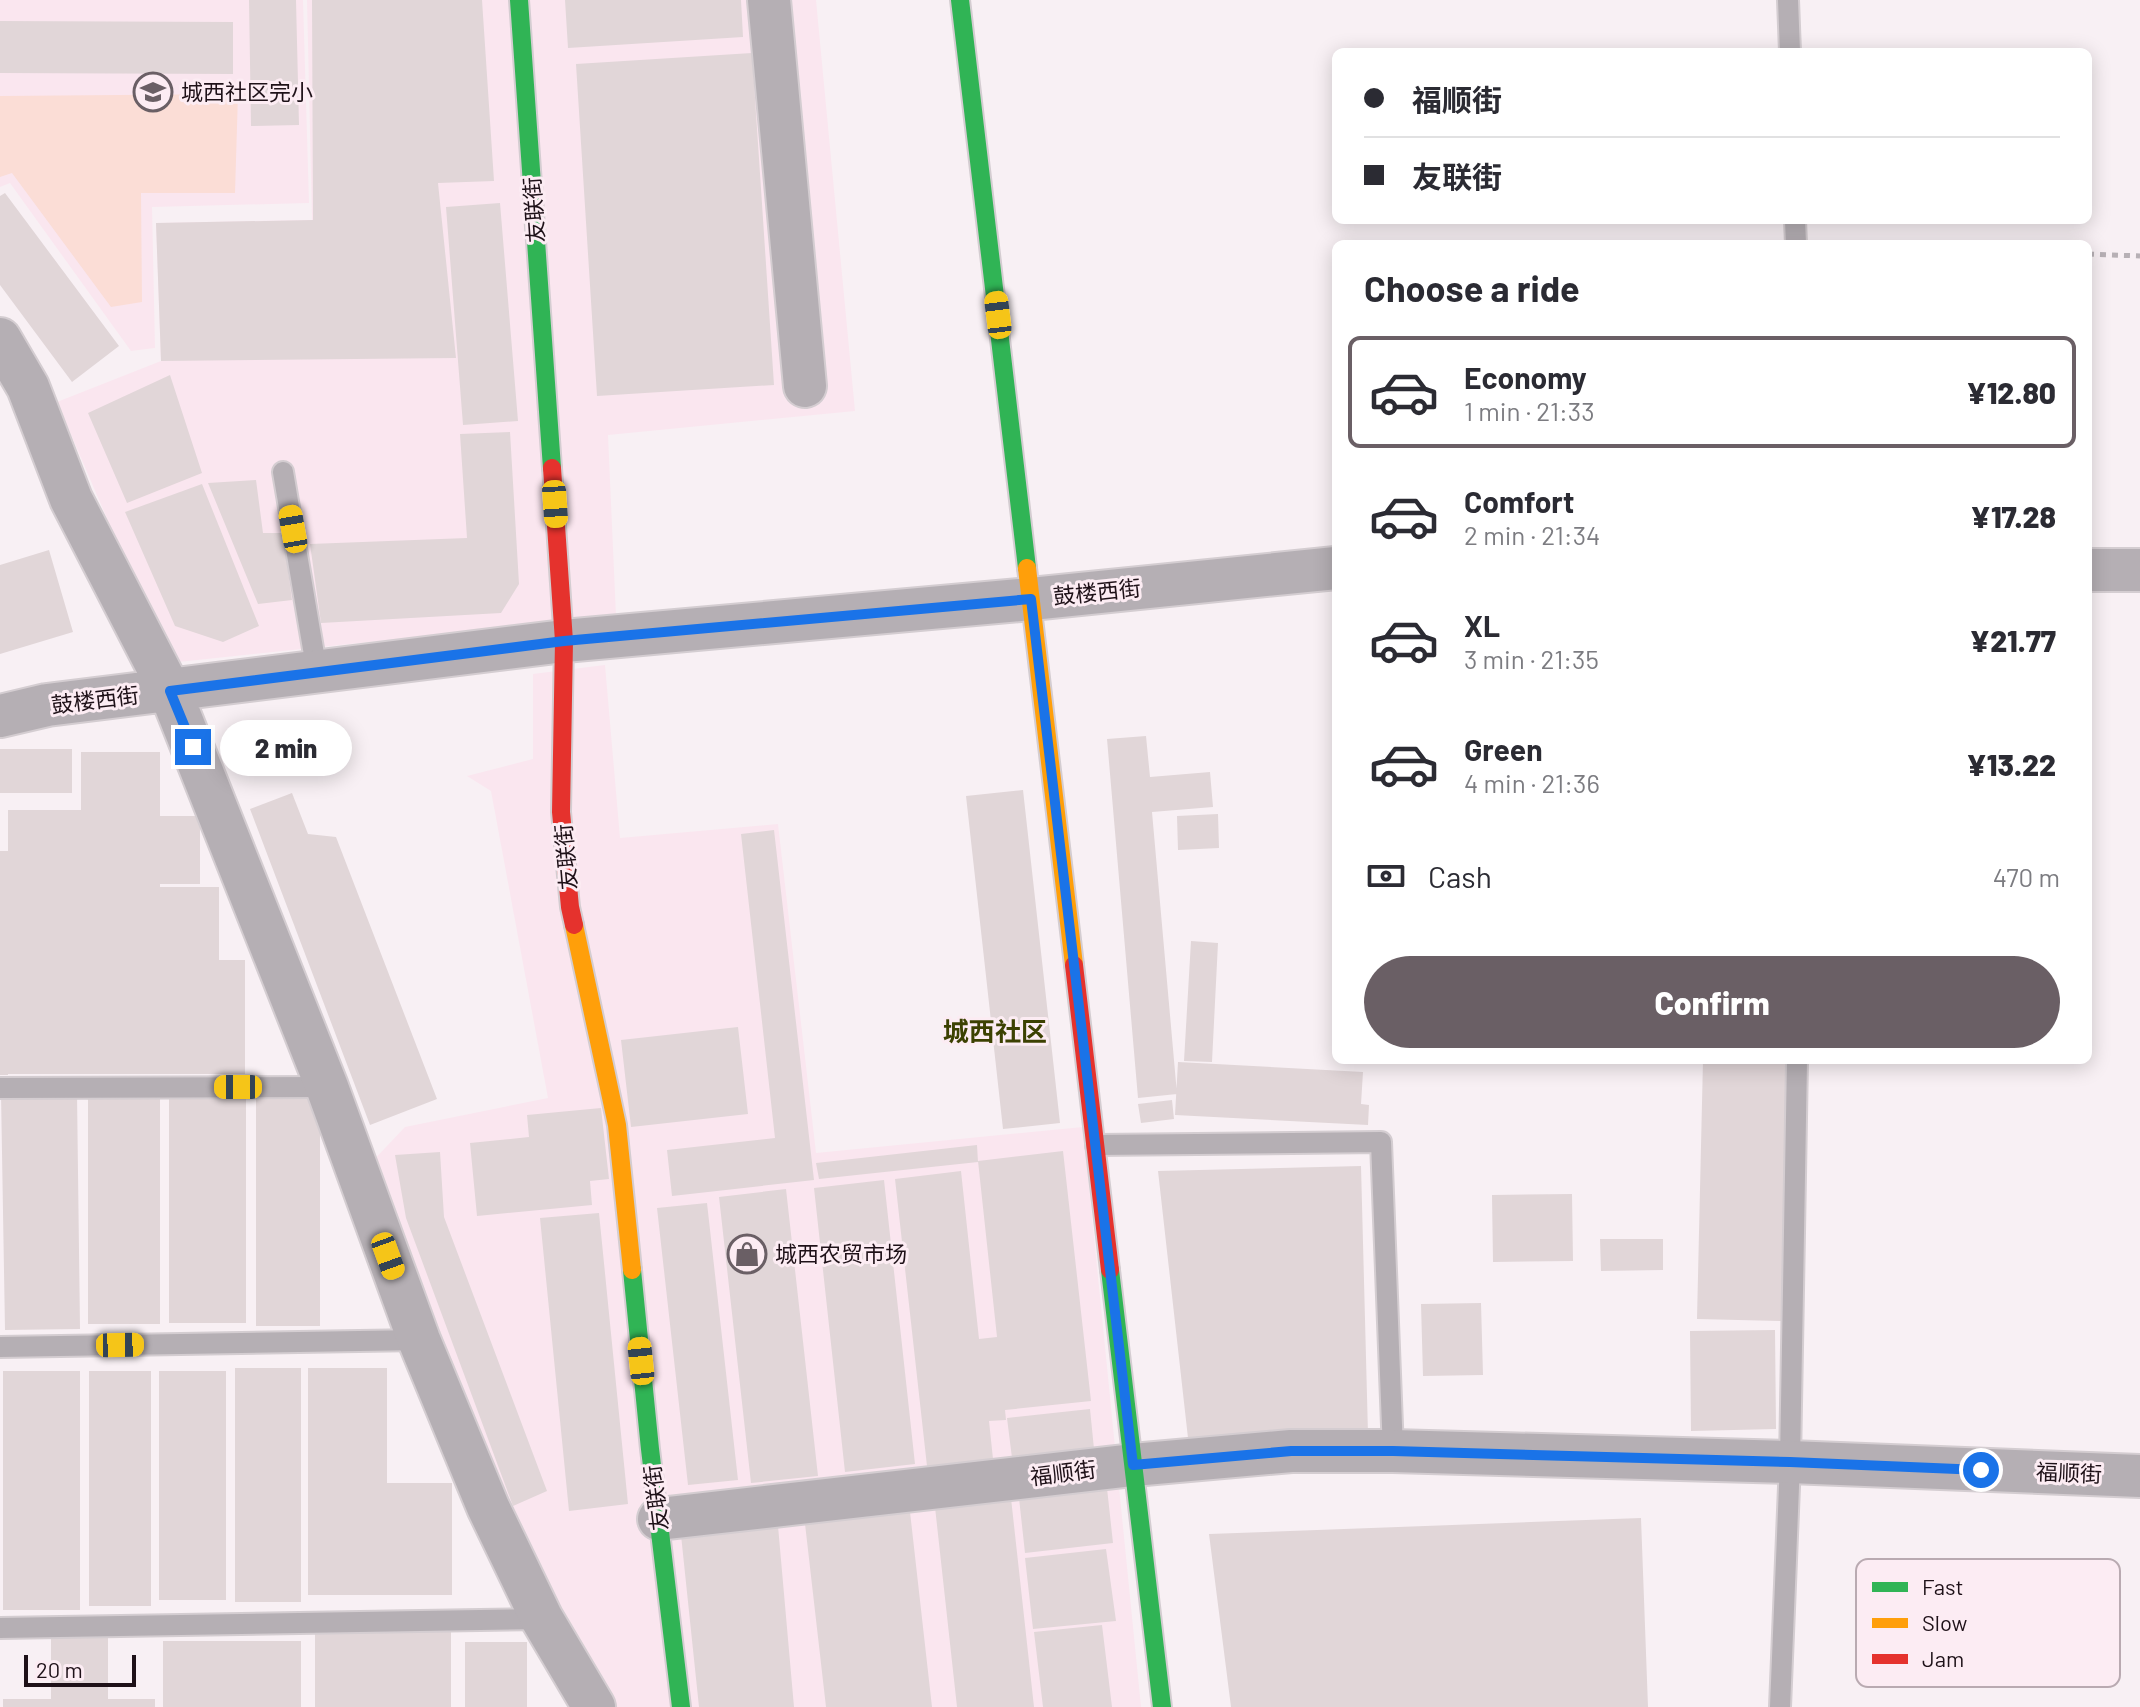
<!DOCTYPE html>
<meta charset="utf-8">
<style>
:root{--surface:#fff;--page:#f7f7f7;--text:#2b2b33;--muted:#7c7c81;--line:#e1e1e2;--accent:#6a5f65}
body{margin:0;font-family:Barlow,"Noto Sans SC",sans-serif;background:var(--page);color:var(--text);height:100vh;display:flex;flex-direction:column;font-size:30px;white-space:nowrap}
*{box-sizing:border-box;margin:0}
p{font-size:26px;color:var(--muted)}
.icon{flex:none;width:44px;height:44px;fill:none;stroke:currentColor;stroke-width:2;stroke-linecap:round;stroke-linejoin:round}
.map{position:relative;flex:1;overflow:hidden}
.details{position:absolute;left:1332px;top:240px;width:760px;height:824px;display:flex;flex-direction:column;background:var(--surface);border-radius:12px;box-shadow:0 4px 20px #0003}
.details>*{flex:none}
.hud{position:absolute;left:1332px;top:48px;width:760px;height:176px;border-radius:12px;box-shadow:0 4px 20px #0003;display:grid;align-content:center;height:176px;padding:0 32px;background:var(--surface)}
.scale{position:absolute;left:24px;bottom:20px;width:112px;box-sizing:border-box;padding-left:8px;border:4px solid #1e1118;border-top:0;font-size:22px;line-height:28px;white-space:nowrap;color:#1e1118;-webkit-text-stroke:6px #fcecf3;paint-order:stroke}
.end{position:absolute;width:36px;height:36px;margin:-18px;border:10px solid #1a73e8;background:#fff;box-shadow:0 0 0 4px #fff}
.from{border-radius:50%}
.bubble{position:absolute;height:56px;border-radius:28px;background:var(--surface);box-shadow:0 4px 20px #0003;font-size:26px;font-weight:800;line-height:56px;text-align:center}
.car{position:absolute;width:24px;height:48px;margin:-24px -12px;border-radius:10px;box-shadow:0 0 6px 2px #0007;background:linear-gradient(#f5c518 24%,#345 0 40%,#f5c518 0 76%,#345 0 86%,#f5c518 0)}
.hud b{display:flex;align-items:center;gap:28px;height:76px;font-size:30px}
.hud b+b{border-top:2px solid var(--line)}
.hud i{width:20px;height:20px;background:var(--text)}
ul{padding:0;list-style:none}
li{display:flex;align-items:center;gap:24px;height:112px;margin:0 16px 12px;padding:0 16px;border:4px solid transparent;border-radius:12px}
li div{flex:1}
li b{display:block;font-size:30px}
li em{font-style:normal;font-weight:800}
li.current{border-color:var(--accent)}
li>.icon{width:72px;height:72px;stroke-width:1.5}
h2{padding:0 32px;font-size:36px;line-height:96px}
.pay{display:flex;align-items:center;gap:20px;height:88px;padding:0 32px;font-size:30px}
.pay p{margin-inline-start:auto}
.button{display:flex;gap:16px;margin-top:auto;padding:16px 32px}
.button a{flex:1;height:92px;border-radius:48px;background:var(--accent);color:#fff;font-size:32px;font-weight:800;line-height:92px;text-align:center}
.map>svg:first-child{display:block}
</style>
<div class="map">
<svg width="2140" height="1707" viewBox="0 0 2140 1707">
<rect width="100%" height="100%" fill="#f8f0f4"/>
<path fill="#fae6ef" d="M 0,0 L 303,0 L 309,203 L 152,207 L 155,348 L 131,351 L 10,183 L 0,187 Z
M 307,0 L 816,0 L 855,411 L 608,435 L 616,616 L 169,663 L 57,402 L 161,361 L 156,223 L 312,220 Z
M 605,665 L 620,838 L 778,824 L 816,1153 L 1083,1127 L 1141,1707 L 614,1707 L 507,1530 L 368,1166 L 405,1127 L 548,1098 L 491,791 L 467,776 L 533,759 L 533,674 Z"/>
<path fill="#fbddd6" d="M 238,94 L 235,193 L 141,193 L 142,302 L 111,307 L 12,173 L 0,177 L 0,96 Z"/>
<path fill="#e1d6d8" d="M 249,0 L 296,0 L 299,125 L 251,126 Z
M 312,0 L 482,0 L 494,181 L 438,183 L 456,358 L 161,361 L 156,223 L 313,220 Z
M 565,0 L 741,0 L 743,37 L 568,48 Z
M 0,21 L 233,22 L 233,74 L 0,73 Z
M 752,53 L 774,385 L 597,396 L 576,64 Z
M 5,193 L 119,346 L 72,382 L 0,285 L 0,196 Z
M 500,203 L 518,421 L 463,425 L 446,207 Z
M 170,375 L 202,473 L 127,503 L 88,413 Z
M 510,432 L 519,584 L 501,613 L 321,623 L 310,544 L 467,538 L 460,434 Z
M 256,480 L 263,533 L 283,533 L 292,600 L 258,604 L 208,483 Z
M 202,484 L 259,626 L 223,642 L 175,626 L 125,512 Z
M 49,550 L 73,632 L 0,654 L 0,565 Z
M 1146,736 L 1150,777 L 1210,772 L 1213,807 L 1152,812 L 1177,1094 L 1138,1098 L 1107,739 Z
M 0,749 L 72,749 L 72,793 L 0,793 Z
M 81,752 L 160,752 L 160,816 L 200,816 L 200,884 L 160,884 L 160,887 L 219,887 L 219,960 L 245,960 L 245,1074 L 8,1074 L 8,1075 L 0,1075 L 0,851 L 8,851 L 8,810 L 81,810 Z
M 1023,790 L 1060,1123 L 1003,1129 L 966,796 Z
M 292,793 L 308,834 L 336,837 L 437,1099 L 370,1125 L 250,809 Z
M 1218,814 L 1219,848 L 1178,850 L 1177,816 Z
M 774,830 L 814,1180 L 672,1196 L 667,1150 L 775,1138 L 741,834 Z
M 1191,941 L 1218,943 L 1212,1062 L 1184,1061 Z
M 738,1027 L 748,1114 L 631,1127 L 621,1040 Z
M 1703,1060 L 1788,1060 L 1783,1321 L 1697,1319 Z
M 1178,1062 L 1363,1072 L 1361,1104 L 1369,1105 L 1368,1125 L 1175,1115 Z
M 1,1093 L 77,1093 L 80,1329 L 5,1330 Z
M 88,1095 L 160,1095 L 160,1324 L 88,1324 Z
M 256,1095 L 320,1095 L 320,1326 L 256,1326 Z
M 169,1097 L 246,1097 L 246,1323 L 169,1323 Z
M 1172,1100 L 1174,1119 L 1141,1123 L 1138,1104 Z
M 601,1108 L 609,1179 L 590,1181 L 592,1205 L 477,1216 L 470,1143 L 529,1137 L 527,1115 Z
M 977,1145 L 978,1162 L 819,1179 L 816,1163 Z
M 1063,1151 L 1091,1401 L 1005,1410 L 1006,1420 L 989,1421 L 993,1459 L 927,1466 L 895,1179 L 961,1171 L 979,1339 L 997,1337 L 978,1161 Z
M 440,1152 L 444,1217 L 547,1491 L 513,1506 L 406,1218 L 395,1155 Z
M 1361,1166 L 1368,1434 L 1188,1438 L 1158,1171 Z
M 884,1180 L 915,1464 L 845,1472 L 814,1188 Z
M 786,1189 L 818,1476 L 751,1483 L 719,1197 Z
M 1572,1194 L 1573,1261 L 1493,1262 L 1492,1195 Z
M 707,1203 L 738,1480 L 688,1485 L 657,1208 Z
M 599,1213 L 628,1504 L 569,1511 L 540,1218 Z
M 1600,1239 L 1663,1239 L 1663,1270 L 1601,1271 Z
M 1481,1303 L 1483,1375 L 1423,1376 L 1421,1304 Z
M 1775,1330 L 1776,1429 L 1691,1431 L 1690,1331 Z
M 235,1368 L 301,1368 L 301,1602 L 235,1602 Z
M 308,1368 L 387,1368 L 387,1483 L 452,1483 L 452,1595 L 308,1595 Z
M 3,1371 L 80,1371 L 80,1610 L 3,1610 Z
M 89,1371 L 151,1371 L 151,1606 L 89,1606 Z
M 159,1371 L 226,1371 L 226,1600 L 159,1600 Z
M 1090,1409 L 1094,1449 L 1012,1458 L 1007,1418 Z
M 1106,1479 L 1113,1543 L 1025,1553 L 1018,1489 Z
M 1010,1489 L 1034,1707 L 957,1707 L 934,1498 Z
M 909,1503 L 932,1707 L 826,1707 L 804,1515 Z
M 1641,1518 L 1648,1707 L 1231,1707 L 1209,1534 Z
M 778,1526 L 794,1707 L 699,1707 L 681,1535 Z
M 1106,1549 L 1116,1621 L 1033,1629 L 1025,1558 Z
M 1102,1625 L 1112,1707 L 1043,1707 L 1034,1632 Z
M 315,1631 L 451,1631 L 451,1707 L 315,1707 Z
M 51,1638 L 108,1638 L 108,1699 L 155,1699 L 155,1707 L 3,1707 L 3,1699 L 51,1699 Z
M 163,1641 L 301,1641 L 301,1707 L 163,1707 Z
M 465,1642 L 527,1642 L 527,1707 L 465,1707 Z"/>
<g fill="none" stroke-linecap="round" stroke-linejoin="round">
<defs>
<path id="lane" d="M 1788,0 L 1790,52
M 1795,220 L 1796,244
M 283,472 L 317,672
M 0,1088 L 327,1087
M 1096,1145 L 1381,1142 L 1393,1451
M 0,1347 L 419,1340
M 0,1628 L 542,1619
M 1780,1707 L 1790,1462 L 1797,1060"/>
<path id="street" d="M 769,0 L 805,386
M 0,339 L 28,387 L 71,499 L 170,691 L 327,1087 L 419,1340 L 488,1507 L 542,1619 L 594,1707
M 2088,570 L 2140,570
M 0,716 L 47,705 L 564,641 L 1031,599 L 1336,568
M 659,1519 L 1133,1465 L 1291,1451 L 1393,1451 L 1790,1462 L 2140,1476"/>
<path id="fast" d="M 519,0 L 552,468
M 960,0 L 1027,568
M 632,1270 L 650,1449 L 681,1707
M 1110,1270 L 1162,1707"/>
<path id="slow" d="M 1027,568 L 1074,965
M 574,925 L 617,1125 L 632,1270"/>
<path id="jam" d="M 552,468 L 564,641 L 561,812 L 570,907 L 574,925
M 1074,965 L 1110,1270"/>
</defs>
<use href="#lane" stroke="#d4cdd1" stroke-width="24"/>
<use href="#street" stroke="#d4cdd1" stroke-width="46"/>
<use href="#fast" stroke="#d4cdd1" stroke-width="22"/>
<use href="#slow" stroke="#d4cdd1" stroke-width="22"/>
<use href="#jam" stroke="#d4cdd1" stroke-width="22"/>
<path stroke="#b7b0b5" stroke-width="5" stroke-dasharray="6 6" stroke-linecap="butt" d="M 2088,254 L 2140,256"/>
<use href="#lane" stroke="#b5afb4" stroke-width="20"/>
<use href="#street" stroke="#b5afb4" stroke-width="42"/>
<use href="#fast" stroke="#30b455" stroke-width="18"/>
<use href="#slow" stroke="#ff9f0a" stroke-width="18"/>
<use href="#jam" stroke="#e5322d" stroke-width="18"/>
</g>
<g fill="none" stroke-linecap="round" stroke-linejoin="round">
<path stroke="#1a73e8" stroke-width="10" d="M 193,747 L 170,691 L 564,641 L 1031,599 L 1133,1465 L 1291,1451 L 1393,1451 L 1790,1462 L 1981,1470"/>
</g>
<defs>
<symbol id="school-ring" viewBox="-11 -11 22 22"><circle r="9.5" fill="#fcecf3" stroke="#6a5f65" stroke-width="1.5"/><path d="M0-5L7-2L0 1L-7-2ZM-4 1L0 2.5L4 1V4Q0 6-4 4Z" fill="#6a5f65"/></symbol>
<symbol id="shop-ring" viewBox="-11 -11 22 22"><circle r="9.5" fill="#fcecf3" stroke="#6a5f65" stroke-width="1.5"/><path d="M-5-2.5h2.3a2.7 3.5 0 0 1 5.4 0H5L5.5 6h-11ZM-1.5-2.5h3a1.5 2.3 0 0 0-3 0Z" fill="#6a5f65"/></symbol>
</defs>
<g fill-rule="evenodd">
<use href="#school-ring" x="131" y="70" width="44" height="44"/>
<use href="#shop-ring" x="725" y="1232" width="44" height="44"/>
</g>
<g text-anchor="middle" stroke-width="6" stroke-linejoin="round" paint-order="stroke">
<g font-size="22" fill="#1e1118" stroke="#fcecf3" text-anchor="start">
<text x="181" y="100">城西社区完小</text>
<text x="775" y="1262">城西农贸市场</text>
</g>
<g font-size="22" fill="#1e1118" stroke="#fcecf3">
<text transform="translate(534 210) rotate(-94)" y="8">友联街</text>
<text transform="translate(1097 592) rotate(-6)" y="8">鼓楼西街</text>
<text transform="translate(95 700) rotate(-7)" y="8">鼓楼西街</text>
<text transform="translate(566 857) rotate(-95)" y="8">友联街</text>
<text transform="translate(1063 1473) rotate(-7)" y="8">福顺街</text>
<text transform="translate(2069 1473) rotate(2)" y="8">福顺街</text>
<text transform="translate(656 1498) rotate(-97)" y="8">友联街</text>
</g>
<g font-size="26" font-weight="bold" fill="#3c4102" stroke="#fcecf3">
<text x="995" y="1041">城西社区</text>
</g>
</g>
<rect x="1856" y="1559" width="264" height="128" rx="12" fill="#fcecf3" stroke="#b9aab1" stroke-width="2"/>
<rect x="1872" y="1582" width="36" height="10" fill="#30b455"/>
<rect x="1872" y="1618" width="36" height="10" fill="#ff9f0a"/>
<rect x="1872" y="1654" width="36" height="10" fill="#e5322d"/>
<g font-size="22" fill="#1e1118">
<text x="1922" y="1595">Fast</text>
<text x="1922" y="1631">Slow</text>
<text x="1922" y="1667">Jam</text>
</g>
</svg>
<div class="scale">20 m</div>
<i class="end from" style="left:1981px;top:1470px"></i>
<i class="end" style="left:193px;top:747px"></i>
<div class="bubble" style="left:220px;top:720px;width:132px">2 min</div>
<i class="car" style="left:998px;top:315px;rotate:353deg"></i>
<i class="car" style="left:555px;top:504px;rotate:176deg"></i>
<i class="car" style="left:293px;top:529px;rotate:350deg"></i>
<i class="car" style="left:238px;top:1087px;rotate:270deg"></i>
<i class="car" style="left:388px;top:1256px;rotate:160deg"></i>
<i class="car" style="left:120px;top:1345px;rotate:89deg"></i>
<i class="car" style="left:641px;top:1361px;rotate:354deg"></i>
<div class="hud">
<b><i class="from"></i>福顺街</b>
<b><i></i>友联街</b>
</div>
<section class="details">
<h2>Choose a ride</h2>
<ul>
<li class="current"><svg class="icon" aria-label="car" viewBox="0 0 24 24"><path d="M5 17H2v-5l4-1 3-4h7l3 4 3 1v5h-3M9 17h6M6 11h13"/><circle cx="7" cy="17" r="2"/><circle cx="17" cy="17" r="2"/></svg><div><b>Economy</b><p>1 min · 21:33</p></div><em>¥12.80</em></li>
<li><svg class="icon" aria-label="car" viewBox="0 0 24 24"><path d="M5 17H2v-5l4-1 3-4h7l3 4 3 1v5h-3M9 17h6M6 11h13"/><circle cx="7" cy="17" r="2"/><circle cx="17" cy="17" r="2"/></svg><div><b>Comfort</b><p>2 min · 21:34</p></div><em>¥17.28</em></li>
<li><svg class="icon" aria-label="car" viewBox="0 0 24 24"><path d="M5 17H2v-5l4-1 3-4h7l3 4 3 1v5h-3M9 17h6M6 11h13"/><circle cx="7" cy="17" r="2"/><circle cx="17" cy="17" r="2"/></svg><div><b>XL</b><p>3 min · 21:35</p></div><em>¥21.77</em></li>
<li><svg class="icon" aria-label="car" viewBox="0 0 24 24"><path d="M5 17H2v-5l4-1 3-4h7l3 4 3 1v5h-3M9 17h6M6 11h13"/><circle cx="7" cy="17" r="2"/><circle cx="17" cy="17" r="2"/></svg><div><b>Green</b><p>4 min · 21:36</p></div><em>¥13.22</em></li>
</ul>
<div class="pay"><svg class="icon" aria-label="cash" viewBox="0 0 24 24"><path d="M3 7h18v10H3z"/><circle cx="12" cy="12" r="2"/></svg>Cash<p>470 m</p></div>
<div class="button"><a>Confirm</a></div>
</section>
</div>
